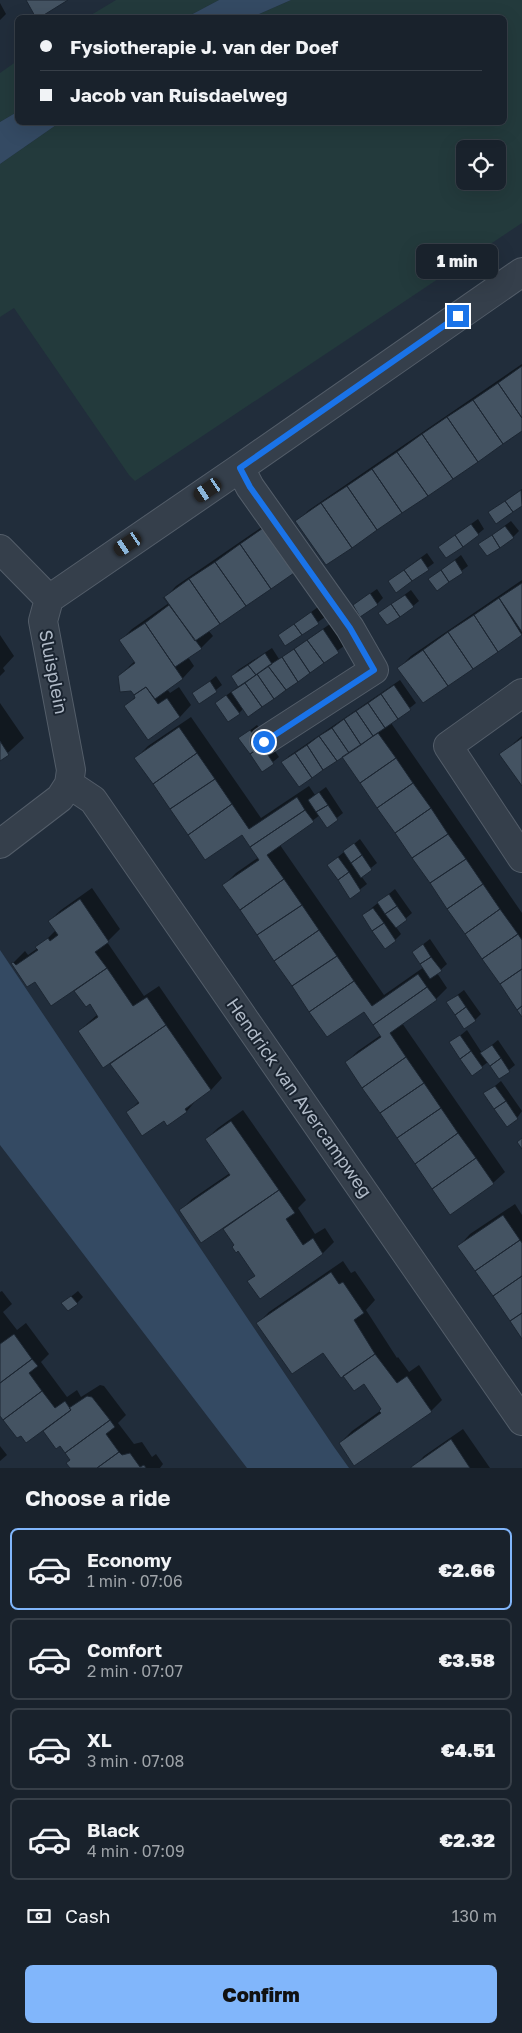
<!DOCTYPE html>
<meta charset="utf-8">
<style>
:root{--surface:#19222c;--page:#222a34;--text:#f1f3f6;--muted:#9fa4a9;--line:#373f48;--accent:#81b6fb}
body{margin:0;font-family:"Golos Text",sans-serif;background:var(--page);color:var(--text);height:100vh;display:flex;flex-direction:column;font-size:19px;white-space:nowrap}
*{box-sizing:border-box;margin:0}
p{font-size:16px;color:var(--muted)}
.icon{flex:none;width:28px;height:28px;fill:none;stroke:currentColor;stroke-width:2;stroke-linecap:round;stroke-linejoin:round}
.map{position:relative;height:1468px;overflow:hidden}
.details{display:flex;flex-direction:column;background:var(--surface);flex:1}
.details>*{flex:none}
.banner{position:absolute;left:15px;top:15px;width:492px;height:110px;border-radius:8px;box-shadow:0 5px 20px #0002,0 0 0 1px var(--line);display:grid;align-content:center;height:110px;padding:0 25px;background:var(--surface)}
.buttons{position:absolute;left:456px;top:140px;display:grid;gap:10px}
.buttons a{display:grid;place-items:center;width:50px;height:50px;border-radius:8px;background:var(--surface);box-shadow:0 5px 20px #0002,0 0 0 1px var(--line);font-size:25px}
.end{position:absolute;width:22px;height:22px;margin:-11px;border:6px solid #1a73e8;background:#fff;box-shadow:0 0 0 2px #fff}
.from{border-radius:50%}
.bubble{position:absolute;height:35px;border-radius:8px;background:var(--surface);box-shadow:0 5px 20px #0002,0 0 0 1px var(--line);font-size:16px;font-weight:800;line-height:35px;text-align:center}
.car{position:absolute;width:15px;height:30px;margin:-15px -8px;border-radius:6px;box-shadow:0 0 4px 1px #0007;background:linear-gradient(#222 24%,#8ab4d8 0 40%,#222 0 76%,#8ab4d8 0 86%,#222 0)}
.banner b{display:flex;align-items:center;gap:18px;height:48px;font-size:19px}
.banner b+b{border-top:1px solid var(--line)}
.banner i{width:12px;height:12px;background:var(--text)}
ul{padding:0;list-style:none}
li{display:flex;align-items:center;gap:15px;height:82px;margin:0 10px 8px;padding:0 15px;border:2px solid var(--line);border-radius:8px}
li div{flex:1}
li b{display:block;font-size:19px}
li em{font-style:normal;font-weight:800}
li.active{border-color:var(--accent)}
li>.icon{width:45px;height:45px;stroke-width:1.5}
h2{padding:0 25px;font-size:22px;line-height:60px}
.pay{display:flex;align-items:center;gap:12px;height:55px;padding:0 25px;font-size:19px}
.pay p{margin-inline-start:auto}
.button{display:flex;gap:10px;margin-top:auto;padding:10px 25px}
.button a{flex:1;height:58px;border-radius:8px;background:var(--accent);color:#111;font-size:20px;font-weight:800;line-height:58px;text-align:center}
.map>svg:first-child{display:block}
</style>
<div class="map">
<svg width="522" height="1468" viewBox="0 0 522 1468">
<rect width="100%" height="100%" fill="#212d3b"/>
<path fill="#233a3c" fill-rule="evenodd" d="M 116,0 L 219,0 L 187,17 L 86,18 Z
M 291,0 L 522,0 L 522,223 L 135,481 L 129,475 L 14,308 L 0,317 L 0,164 L 59,123 L 505,122 L 505,18 L 252,17 ZM 465,149 L 498,149 L 498,181 L 465,181 Z
M 17,61 L 17,112 L 0,122 L 0,73 Z"/>
<path fill="#344a63" d="M 219,0 L 291,0 L 252,17 L 187,17 Z
M 17,112 L 18,122 L 59,123 L 0,164 L 0,122 Z
M 0,950 L 334,1447 L 349,1468 L 247,1468 L 0,1145 Z"/>
<path fill="#0007" d="M 0,3 L 6,14 L 0,20 Z
M 522,364 L 522,430 L 297,521 L 309,510 Z
M 522,489 L 522,504 L 496,522 L 490,512 Z
M 278,516 L 208,630 L 213,636 L 201,648 L 188,657 L 194,666 L 183,678 L 167,689 L 170,693 L 179,687 L 191,705 L 180,717 L 126,706 L 136,696 L 119,676 L 135,661 L 121,640 L 132,629 L 169,603 L 165,598 L 176,586 Z
M 478,519 L 484,529 L 478,534 L 439,547 Z
M 511,521 L 519,531 L 513,537 L 480,544 Z
M 427,553 L 434,563 L 396,591 L 389,581 Z
M 461,555 L 468,566 L 437,589 L 430,579 Z
M 522,580 L 522,634 L 423,701 L 399,668 L 411,656 Z
M 377,589 L 383,598 L 377,604 L 354,605 Z
M 411,590 L 419,601 L 413,606 L 380,613 Z
M 318,607 L 325,617 L 286,645 L 280,635 Z
M 330,624 L 344,646 L 248,715 L 244,708 L 239,713 L 216,703 L 239,686 L 232,676 L 238,670 L 272,648 L 279,659 Z
M 0,635 L 14,656 L 3,668 L 5,671 L 0,676 Z
M 216,676 L 222,685 L 200,703 L 194,694 Z
M 400,680 L 416,703 L 391,723 L 522,913 L 522,1015 L 343,755 L 283,762 L 289,756 Z
M 0,703 L 24,738 L 0,760 Z
M 191,717 L 261,818 L 309,786 L 315,795 L 326,787 L 343,813 L 327,826 L 320,815 L 280,845 L 384,995 L 424,967 L 413,952 L 430,939 L 447,964 L 437,973 L 447,988 L 436,999 L 402,1023 L 505,1172 L 493,1183 L 346,1062 L 358,1051 L 381,1035 L 364,1010 L 224,885 L 236,873 L 259,857 L 242,833 L 136,758 L 148,746 Z
M 257,725 L 279,757 L 263,770 L 240,738 Z
M 522,736 L 522,784 L 501,754 Z
M 360,839 L 377,863 L 361,876 L 367,884 L 350,897 L 328,865 Z
M 92,888 L 120,929 L 107,942 L 144,996 L 159,986 L 222,1078 L 211,1090 L 197,1099 L 187,1111 L 168,1124 L 164,1120 L 128,1113 L 139,1101 L 110,1062 L 79,1031 L 98,1014 L 90,1002 L 86,1005 L 75,989 L 35,980 L 13,963 L 25,951 L 28,955 L 38,948 L 56,930 L 49,921 L 61,910 Z
M 395,889 L 412,913 L 396,927 L 401,934 L 395,940 L 363,915 Z
M 464,990 L 481,1014 L 475,1020 L 448,1002 Z
M 467,1030 L 482,1053 L 498,1040 L 515,1065 L 499,1078 L 488,1062 L 472,1074 L 451,1043 Z
M 501,1081 L 522,1111 L 517,1118 L 485,1094 Z
M 243,1110 L 306,1200 L 298,1208 L 315,1234 L 325,1228 L 334,1242 L 323,1253 L 249,1281 L 256,1275 L 223,1227 L 181,1210 L 192,1199 L 230,1173 L 206,1139 L 218,1128 Z
M 515,1204 L 522,1215 L 522,1337 L 459,1246 L 470,1234 Z
M 343,1261 L 351,1273 L 355,1271 L 375,1300 L 366,1310 L 397,1358 L 398,1357 L 409,1372 L 419,1365 L 442,1400 L 431,1411 L 340,1443 L 352,1431 L 383,1409 L 364,1383 L 323,1351 L 258,1323 L 269,1312 Z
M 2,1291 L 12,1304 L 3,1312 L 17,1330 L 26,1323 L 49,1354 L 41,1362 L 67,1397 L 77,1390 L 81,1397 L 100,1385 L 104,1386 L 126,1415 L 118,1423 L 134,1444 L 142,1442 L 152,1457 L 156,1454 L 163,1464 L 160,1468 L 72,1468 L 71,1460 L 60,1445 L 56,1448 L 43,1430 L 0,1414 L 0,1292 Z
M 78,1291 L 83,1297 L 77,1303 L 63,1303 Z
M 463,1429 L 490,1468 L 413,1468 L 424,1456 Z
M 0,1446 L 7,1455 L 0,1461 Z"/>
<path fill="#445362" stroke="#1c2632" d="M 26,0 L 68,0 L 39,18 L 36,18 Z
M 522,366 L 522,418 L 498,383 Z
M 498,383 L 522,418 L 522,431 L 503,444 L 473,400 Z
M 473,400 L 503,444 L 478,462 L 447,417 Z
M 447,417 L 478,462 L 453,479 L 422,434 Z
M 422,434 L 453,479 L 428,496 L 397,452 Z
M 397,452 L 428,496 L 402,513 L 372,469 Z
M 372,469 L 402,513 L 377,530 L 347,486 Z
M 347,486 L 377,530 L 352,548 L 321,503 Z
M 521,490 L 522,506 L 513,512 L 505,501 Z
M 505,501 L 513,512 L 496,524 L 488,512 Z
M 321,503 L 352,548 L 326,565 L 295,521 Z
M 471,524 L 479,535 L 463,547 L 455,535 Z
M 266,526 L 297,571 L 271,589 L 240,544 Z
M 505,526 L 514,538 L 500,548 L 492,535 Z
M 455,535 L 463,547 L 446,558 L 438,547 Z
M 492,535 L 500,548 L 487,556 L 478,544 Z
M 240,544 L 271,589 L 246,606 L 215,562 Z
M 421,558 L 429,570 L 412,581 L 404,570 Z
M 455,560 L 463,573 L 449,582 L 441,570 Z
M 215,562 L 246,606 L 220,624 L 189,579 Z
M 404,570 L 412,581 L 396,593 L 388,581 Z
M 441,570 L 449,582 L 437,591 L 428,579 Z
M 189,579 L 220,624 L 195,641 L 164,597 Z
M 522,583 L 522,632 L 499,598 Z
M 370,593 L 378,605 L 360,617 L 353,605 Z
M 405,595 L 414,607 L 400,617 L 391,604 Z
M 163,597 L 202,649 L 175,667 L 145,623 L 169,605 Z
M 499,598 L 522,635 L 498,652 L 474,615 Z
M 391,604 L 400,617 L 387,625 L 378,613 Z
M 311,612 L 319,624 L 302,635 L 294,624 Z
M 474,615 L 498,652 L 473,669 L 448,632 Z
M 145,623 L 183,679 L 155,699 L 146,687 L 134,695 L 131,691 L 120,692 L 118,676 L 135,663 L 119,640 Z
M 294,624 L 302,635 L 285,646 L 278,635 Z
M 323,629 L 339,653 L 324,663 L 307,640 Z
M 448,632 L 473,669 L 448,686 L 423,650 Z
M 307,640 L 324,663 L 310,673 L 294,649 Z
M 294,649 L 310,673 L 298,682 L 282,657 Z
M 423,650 L 448,686 L 423,703 L 397,668 Z
M 265,653 L 272,664 L 256,675 L 248,665 Z
M 282,657 L 298,682 L 286,690 L 268,666 Z
M 248,665 L 256,675 L 238,687 L 231,676 Z
M 268,666 L 286,690 L 274,699 L 257,674 Z
M 257,674 L 274,699 L 262,707 L 245,683 Z
M 210,681 L 217,692 L 199,704 L 192,693 Z
M 245,683 L 262,707 L 248,717 L 231,692 Z
M 394,685 L 411,710 L 398,719 L 381,694 Z
M 146,687 L 158,704 L 167,698 L 180,717 L 148,740 L 124,706 L 135,698 L 134,695 Z
M 381,694 L 398,719 L 385,728 L 368,703 Z
M 226,695 L 240,714 L 228,722 L 215,703 Z
M 368,703 L 385,728 L 373,736 L 356,711 Z
M 356,711 L 373,736 L 361,745 L 344,719 Z
M 344,719 L 361,745 L 349,753 L 332,728 Z
M 179,727 L 197,753 L 153,784 L 134,758 Z
M 332,728 L 349,753 L 337,761 L 319,736 Z
M 250,730 L 262,746 L 250,754 L 238,738 Z
M 378,733 L 396,758 L 360,783 L 342,757 Z
M 319,736 L 337,761 L 323,770 L 307,745 Z
M 522,738 L 522,786 L 499,754 Z
M 0,741 L 9,755 L 0,761 Z
M 307,745 L 323,770 L 312,778 L 295,753 Z
M 262,746 L 274,764 L 262,772 L 250,754 Z
M 197,753 L 215,779 L 170,809 L 153,784 Z
M 295,753 L 312,778 L 299,787 L 281,762 Z
M 396,758 L 413,783 L 377,808 L 360,783 Z
M 215,779 L 232,804 L 188,835 L 170,809 Z
M 413,783 L 431,808 L 395,833 L 377,808 Z
M 319,792 L 328,805 L 316,812 L 308,800 Z
M 297,797 L 305,810 L 250,847 L 242,835 L 205,860 L 188,835 L 232,804 L 249,829 Z
M 328,805 L 338,820 L 327,828 L 316,812 Z
M 431,808 L 448,834 L 412,858 L 395,833 Z
M 305,810 L 314,822 L 267,855 L 284,879 L 240,910 L 222,885 L 259,860 L 250,847 Z
M 448,834 L 466,859 L 430,883 L 412,858 Z
M 354,843 L 362,855 L 351,863 L 343,851 Z
M 362,855 L 372,870 L 361,878 L 351,863 Z
M 338,857 L 349,872 L 338,880 L 327,865 Z
M 466,859 L 483,884 L 447,909 L 430,883 Z
M 349,872 L 361,891 L 350,899 L 338,880 Z
M 284,879 L 302,905 L 257,935 L 240,910 Z
M 483,884 L 500,909 L 465,934 L 447,909 Z
M 389,894 L 397,906 L 385,914 L 377,902 Z
M 80,899 L 109,942 L 95,952 L 107,968 L 51,1006 L 35,982 L 27,987 L 11,963 L 13,962 L 16,965 L 38,950 L 35,947 L 48,938 L 50,941 L 58,935 L 48,921 Z
M 302,905 L 319,930 L 274,961 L 257,935 Z
M 397,906 L 407,920 L 396,928 L 385,914 Z
M 373,908 L 384,923 L 372,931 L 362,915 Z
M 500,909 L 518,934 L 482,959 L 465,934 Z
M 384,923 L 396,941 L 385,949 L 372,931 Z
M 319,930 L 337,956 L 292,986 L 274,961 Z
M 518,934 L 522,940 L 522,969 L 500,984 L 482,959 Z
M 423,944 L 431,957 L 420,964 L 412,952 Z
M 337,956 L 354,981 L 309,1012 L 292,986 Z
M 431,957 L 442,971 L 430,979 L 420,964 Z
M 107,968 L 133,1006 L 147,997 L 166,1025 L 103,1068 L 78,1031 L 98,1017 L 90,1004 L 86,1007 L 74,991 Z
M 522,969 L 522,1006 L 517,1010 L 500,984 Z
M 418,974 L 427,987 L 373,1025 L 364,1012 L 327,1037 L 309,1012 L 354,981 L 372,1006 Z
M 427,987 L 437,1000 L 390,1033 L 406,1057 L 362,1088 L 345,1062 L 381,1037 L 373,1025 Z
M 458,995 L 466,1007 L 455,1015 L 446,1002 Z
M 522,1006 L 522,1017 L 517,1010 Z
M 466,1007 L 476,1021 L 464,1029 L 455,1015 Z
M 166,1025 L 211,1090 L 185,1109 L 187,1112 L 167,1126 L 164,1121 L 142,1136 L 126,1112 L 139,1103 L 110,1064 Z
M 460,1035 L 471,1051 L 460,1059 L 449,1042 Z
M 492,1045 L 501,1058 L 490,1066 L 480,1053 Z
M 471,1051 L 483,1068 L 472,1076 L 460,1059 Z
M 406,1057 L 424,1083 L 380,1113 L 362,1088 Z
M 501,1058 L 510,1072 L 499,1079 L 490,1066 Z
M 424,1083 L 441,1108 L 397,1138 L 380,1113 Z
M 495,1086 L 506,1101 L 494,1109 L 483,1093 Z
M 506,1101 L 518,1119 L 507,1127 L 494,1109 Z
M 441,1108 L 458,1133 L 415,1164 L 397,1138 Z
M 231,1121 L 279,1190 L 201,1243 L 179,1210 L 230,1175 L 205,1139 Z
M 458,1133 L 476,1158 L 432,1189 L 415,1164 Z
M 522,1138 L 522,1149 L 517,1142 Z
M 476,1158 L 494,1184 L 450,1215 L 432,1189 Z
M 279,1190 L 295,1213 L 286,1219 L 303,1245 L 313,1238 L 323,1254 L 260,1299 L 247,1281 L 255,1276 L 238,1251 L 236,1253 L 232,1247 L 234,1245 L 223,1229 Z
M 503,1215 L 520,1240 L 475,1271 L 457,1246 Z
M 520,1240 L 522,1243 L 522,1276 L 493,1296 L 475,1271 Z
M 331,1272 L 339,1284 L 343,1282 L 364,1313 L 354,1320 L 375,1354 L 341,1378 L 323,1353 L 292,1374 L 256,1323 Z
M 522,1276 L 522,1313 L 510,1321 L 493,1296 Z
M 71,1296 L 78,1304 L 68,1311 L 61,1303 Z
M 522,1313 L 522,1339 L 510,1321 Z
M 14,1334 L 32,1359 L 0,1383 L 0,1344 Z
M 375,1354 L 397,1383 L 407,1376 L 432,1412 L 354,1466 L 339,1443 L 381,1413 L 379,1411 L 381,1409 L 364,1384 L 354,1391 L 343,1376 Z
M 32,1359 L 38,1366 L 29,1373 L 42,1391 L 3,1420 L 0,1416 L 0,1383 Z
M 42,1391 L 55,1408 L 65,1401 L 71,1410 L 26,1443 L 21,1436 L 17,1438 L 3,1420 Z
M 87,1396 L 92,1397 L 110,1420 L 65,1453 L 60,1446 L 56,1449 L 43,1431 L 71,1410 L 69,1408 Z
M 110,1420 L 115,1427 L 106,1434 L 119,1452 L 97,1468 L 70,1468 L 66,1463 L 70,1460 L 65,1453 Z
M 451,1439 L 470,1468 L 411,1468 L 411,1467 Z
M 119,1452 L 122,1455 L 130,1453 L 140,1467 L 144,1465 L 146,1468 L 97,1468 Z"/>
<g fill="none" stroke-linecap="round" stroke-linejoin="round">
<defs>
<path id="minor" d="M 240,468 L 250,487 L 350,628 L 374,670 L 264,741
M 0,549 L 49,599
M 49,599 L 240,468 L 522,272
M 522,693 L 448,746 L 522,858
M 69,784 L 93,800 L 522,1421
M 0,844 L 60,798 L 69,784 L 71,770 L 43,621 L 49,599"/>
</defs>
<use href="#minor" stroke="#535d69" stroke-width="30"/>
<use href="#minor" stroke="#353f4b" stroke-width="28"/>
</g>
<g fill="none" stroke-linecap="round" stroke-linejoin="round">
<path stroke="#1a73e8" stroke-width="6" d="M 264,742 L 374,670 L 350,628 L 250,487 L 240,468 L 458,316"/>
</g>
<g text-anchor="middle" stroke-width="4" stroke-linejoin="round" paint-order="stroke">
<g font-size="18" fill="#b0bac7" stroke="#1a2430">
<text transform="translate(53 672) rotate(79)" y="6">Sluisplein</text>
<text transform="translate(299 1098) rotate(55)" y="6">Hendrick van Avercampweg</text>
</g>
</g>
</svg>
<div class="buttons">
<a><svg class="icon" aria-label="locate" viewBox="0 0 24 24"><circle cx="12" cy="12" r="6"/><path d="M12 2v4M12 18v4M2 12h4M18 12h4"/></svg></a>
</div>
<i class="end from" style="left:264px;top:742px"></i>
<i class="end" style="left:458px;top:316px"></i>
<div class="bubble" style="left:416px;top:244px;width:82px">1 min</div>
<i class="car" style="left:208px;top:490px;rotate:236deg"></i>
<i class="car" style="left:128px;top:544px;rotate:236deg"></i>
<div class="banner">
<b><i class="from"></i>Fysiotherapie J. van der Doef</b>
<b><i></i>Jacob van Ruisdaelweg</b>
</div>
</div>
<section class="details">
<h2>Choose a ride</h2>
<ul>
<li class="active"><svg class="icon" aria-label="car" viewBox="0 0 24 24"><path d="M5 17H2v-5l4-1 3-4h7l3 4 3 1v5h-3M9 17h6M6 11h13"/><circle cx="7" cy="17" r="2"/><circle cx="17" cy="17" r="2"/></svg><div><b>Economy</b><p>1 min · 07:06</p></div><em>€2.66</em></li>
<li><svg class="icon" aria-label="car" viewBox="0 0 24 24"><path d="M5 17H2v-5l4-1 3-4h7l3 4 3 1v5h-3M9 17h6M6 11h13"/><circle cx="7" cy="17" r="2"/><circle cx="17" cy="17" r="2"/></svg><div><b>Comfort</b><p>2 min · 07:07</p></div><em>€3.58</em></li>
<li><svg class="icon" aria-label="car" viewBox="0 0 24 24"><path d="M5 17H2v-5l4-1 3-4h7l3 4 3 1v5h-3M9 17h6M6 11h13"/><circle cx="7" cy="17" r="2"/><circle cx="17" cy="17" r="2"/></svg><div><b>XL</b><p>3 min · 07:08</p></div><em>€4.51</em></li>
<li><svg class="icon" aria-label="car" viewBox="0 0 24 24"><path d="M5 17H2v-5l4-1 3-4h7l3 4 3 1v5h-3M9 17h6M6 11h13"/><circle cx="7" cy="17" r="2"/><circle cx="17" cy="17" r="2"/></svg><div><b>Black</b><p>4 min · 07:09</p></div><em>€2.32</em></li>
</ul>
<div class="pay"><svg class="icon" aria-label="cash" viewBox="0 0 24 24"><path d="M3 7h18v10H3z"/><circle cx="12" cy="12" r="2"/></svg>Cash<p>130 m</p></div>
<div class="button"><a>Confirm</a></div>
</section>
